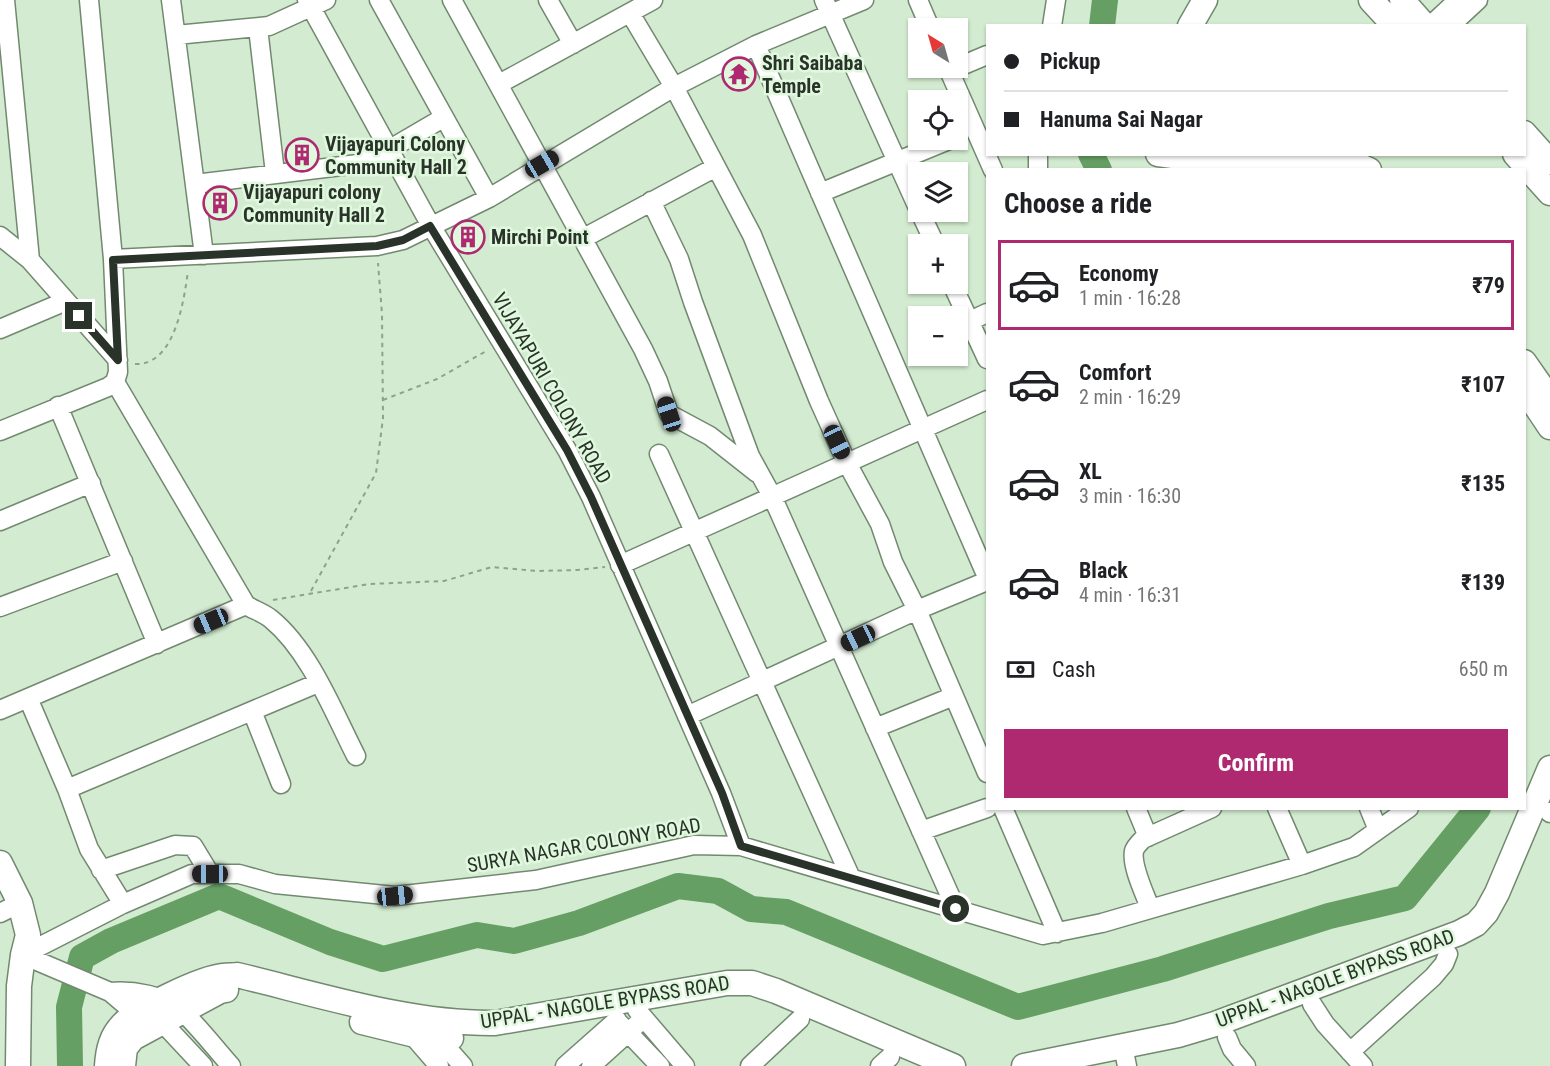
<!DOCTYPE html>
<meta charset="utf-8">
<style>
:root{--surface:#fff;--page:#f6f6f6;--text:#202124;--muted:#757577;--line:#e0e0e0;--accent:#ae2970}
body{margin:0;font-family:"Roboto Condensed",sans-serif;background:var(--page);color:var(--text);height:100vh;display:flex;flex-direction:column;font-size:22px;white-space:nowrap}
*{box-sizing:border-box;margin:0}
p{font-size:20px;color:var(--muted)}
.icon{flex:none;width:33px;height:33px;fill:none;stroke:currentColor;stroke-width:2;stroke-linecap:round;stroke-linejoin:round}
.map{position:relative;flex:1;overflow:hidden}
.side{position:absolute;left:986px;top:168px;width:540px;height:642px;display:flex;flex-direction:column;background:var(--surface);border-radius:0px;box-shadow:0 2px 4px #0004}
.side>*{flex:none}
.hud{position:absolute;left:986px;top:24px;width:540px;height:132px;border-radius:0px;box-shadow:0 2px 4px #0004;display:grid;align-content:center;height:132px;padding:0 18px;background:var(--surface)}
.needle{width:39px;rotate:323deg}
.fabs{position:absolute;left:908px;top:18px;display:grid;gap:12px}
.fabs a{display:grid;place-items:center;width:60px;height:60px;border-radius:0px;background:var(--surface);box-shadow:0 2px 4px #0004;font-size:30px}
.end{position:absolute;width:27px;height:27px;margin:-14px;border:8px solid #2a3329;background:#fff;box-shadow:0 0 0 3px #fff}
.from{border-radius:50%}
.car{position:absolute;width:18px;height:36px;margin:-18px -9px;border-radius:8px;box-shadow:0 0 4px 2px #0007;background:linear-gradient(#222 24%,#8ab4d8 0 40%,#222 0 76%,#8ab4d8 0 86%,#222 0)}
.hud b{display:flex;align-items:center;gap:21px;height:57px;font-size:22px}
.hud b+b{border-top:2px solid var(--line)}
.hud i{width:15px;height:15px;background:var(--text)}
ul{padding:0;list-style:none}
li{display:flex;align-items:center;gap:18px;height:90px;margin:0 12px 9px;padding:0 6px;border:3px solid transparent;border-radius:0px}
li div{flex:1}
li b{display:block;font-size:22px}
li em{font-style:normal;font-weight:700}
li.on{border-color:var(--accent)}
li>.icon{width:54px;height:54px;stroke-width:1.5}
h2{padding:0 18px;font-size:27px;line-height:72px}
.pay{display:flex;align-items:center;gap:15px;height:66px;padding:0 18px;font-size:22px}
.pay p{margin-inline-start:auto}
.button{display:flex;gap:12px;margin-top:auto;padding:12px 18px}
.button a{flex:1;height:69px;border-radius:0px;background:var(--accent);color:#fff;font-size:24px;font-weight:700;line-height:69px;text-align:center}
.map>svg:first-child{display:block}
</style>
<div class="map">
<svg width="1550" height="1066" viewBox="0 0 1550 1066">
<rect width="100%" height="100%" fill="#d3ecd1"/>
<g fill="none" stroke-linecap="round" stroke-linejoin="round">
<path stroke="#669f63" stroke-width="26" d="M 1102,26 L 1105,0
M 1091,154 L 1099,170
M 70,1066 L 69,1007 L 82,957 L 111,941 L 219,896 L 330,942 L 383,959 L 477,935 L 514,941 L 579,923 L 678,886 L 718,891 L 751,909 L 786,912 L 1018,1007 L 1163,969 L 1329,916 L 1405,898 L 1478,808"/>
<defs>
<path id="street" d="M 5,0 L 30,260
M 89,0 L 113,259 L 118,372 L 115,382
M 171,0 L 204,255
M 307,0 L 431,226 L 567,450 L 591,497 L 721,793 L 741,846
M 379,0 L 489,198
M 452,0 L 643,349 L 658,381 L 669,414 L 710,436 L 757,473
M 548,0 L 573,44
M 824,0 L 918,208
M 918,0 L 930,28
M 630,13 L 674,87 L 752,235 L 819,401 L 847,463 L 880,524 L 893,562 L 917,610 L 987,773
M 1052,26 L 1056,0
M 1430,26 L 1458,0
M 1450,26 L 1478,0
M 258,28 L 275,173
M 176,35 L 269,26 L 326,0
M 756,45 L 987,577
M 948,68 L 993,170
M 949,71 L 987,55
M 499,84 L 653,0
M 1038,154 L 1038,170
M 195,184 L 358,164 L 390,149 L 443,118
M 820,193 L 949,140
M 651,201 L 679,259 L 693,302 L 750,456 L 772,496 L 956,909
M 920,212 L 935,244
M 0,236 L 30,260 L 118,360
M 582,239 L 716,167
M 113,259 L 377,246 L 403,240 L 489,198 L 674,87 L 756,45 L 864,0
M 952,284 L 987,359
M 970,321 L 987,313
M 0,329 L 66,301
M 58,406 L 157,644
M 0,431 L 108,387 L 115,382
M 659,454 L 851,878
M 0,521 L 91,483
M 620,565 L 987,400
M 246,605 C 254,610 264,613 271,619 C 310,651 333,711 356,756
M 0,607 L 123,561
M 28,698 L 67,789 L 89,849 L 123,904
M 0,710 L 246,605 L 115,382
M 252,711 L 281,784
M 687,716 L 917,610 L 987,581
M 875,728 L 954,696
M 67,789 L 318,683
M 1003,808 L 1057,933
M 1136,808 L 1148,837
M 1277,808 L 1302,865
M 1369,808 L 1378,830
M 1549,812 L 1550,813
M 921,831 L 987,808
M 101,870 L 175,845 L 193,846 L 210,874
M 1150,908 C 1145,894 1131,866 1134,851 C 1135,847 1140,842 1143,839 L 1212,808
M 0,913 L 20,903
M 23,955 L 123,904 L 192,874 L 239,874 L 275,884 L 395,896 L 536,880 L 694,845 L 741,846 L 1043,935 L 1102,923 L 1302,865 L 1354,847 L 1409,808
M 23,955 L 110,992 L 136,1014 L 162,1022 L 203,1066
M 110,992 C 132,990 164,995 181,1010 C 199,1027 215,1048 231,1066
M 1312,1004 L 1325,1024 L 1363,1066
M 637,1010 L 685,1066
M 620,1024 L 660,1066
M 407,1029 L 439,1066
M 432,1031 L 463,1066
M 1227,1037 L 1232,1049 L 1246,1066
M 1123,1046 L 1127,1066
M 1350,1052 L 1433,977 L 1444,964 L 1448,954
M 565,1066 L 617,1020
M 591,1066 L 644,1018
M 750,1066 L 800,1019
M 880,1066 L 890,1057"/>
<path id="secondary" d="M 1371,0 L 1395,26
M 1402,0 L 1425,26
M 1190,26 L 1205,0
M 1524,133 L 1550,162
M 1158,154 L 1276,170
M 1269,154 L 1358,165 L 1369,170
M 1515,154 L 1550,193
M 1524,362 L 1550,399
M 1524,388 L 1550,427
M 0,863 L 20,903 L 28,935 L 23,955 L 19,986 L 18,1066
M 362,1022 L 411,1034 L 451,1038
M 107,1066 C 108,1050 111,1036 123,1024 C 138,1008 202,978 223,976 C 228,975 233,976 237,975 C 320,995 410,1024 495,1023 L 727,983 L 752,983 L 776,991 L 953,1066
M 123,1066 L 125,1048 L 133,1038 L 220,991 L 226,990
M 1024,1066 L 1178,1035 L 1215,1024 L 1459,933 L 1476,924 L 1486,913 L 1497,893 L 1550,768"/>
</defs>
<use href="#street" stroke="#728970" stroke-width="21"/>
<use href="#secondary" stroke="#728970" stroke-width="27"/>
<path stroke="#8fa18d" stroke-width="2" stroke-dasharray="4.5 4.5" stroke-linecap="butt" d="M 135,364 C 175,366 184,300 188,271
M 383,400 L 437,379 L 488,350
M 311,591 L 376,473 L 383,418 L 382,314 L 378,263
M 273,600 L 369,584 L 444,581 L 492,567 L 537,571 L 577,570 L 605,567"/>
<use href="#street" stroke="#fff" stroke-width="18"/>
<use href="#secondary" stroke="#fff" stroke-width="24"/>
</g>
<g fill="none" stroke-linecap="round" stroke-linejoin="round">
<path stroke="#2a3329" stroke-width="8" d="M 79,316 L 118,360 L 113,260 L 377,246 L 403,240 L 430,226 L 567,450 L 591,497 L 722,793 L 741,846 L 956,909"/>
</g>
<defs>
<symbol id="temple-ring" viewBox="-11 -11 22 22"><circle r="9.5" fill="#e0f9de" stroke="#ae2970" stroke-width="1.5"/><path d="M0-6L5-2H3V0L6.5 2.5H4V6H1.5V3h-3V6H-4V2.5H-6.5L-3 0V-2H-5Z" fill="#ae2970"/></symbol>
<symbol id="building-ring" viewBox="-11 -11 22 22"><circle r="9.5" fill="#e0f9de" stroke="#ae2970" stroke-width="1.5"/><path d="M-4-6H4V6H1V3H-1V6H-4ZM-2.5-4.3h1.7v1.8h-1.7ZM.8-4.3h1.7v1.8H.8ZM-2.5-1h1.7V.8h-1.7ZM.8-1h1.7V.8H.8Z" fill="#ae2970"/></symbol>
</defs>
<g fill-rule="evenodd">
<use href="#temple-ring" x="720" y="55" width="38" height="38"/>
<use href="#building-ring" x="283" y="136" width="38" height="38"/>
<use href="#building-ring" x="201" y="184" width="38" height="38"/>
<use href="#building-ring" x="449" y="218" width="38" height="38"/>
</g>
<g text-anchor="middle" stroke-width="5" stroke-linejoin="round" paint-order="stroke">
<g font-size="20" font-weight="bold" fill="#2a3329" stroke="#e0f9de" text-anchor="start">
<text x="762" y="70">Shri Saibaba<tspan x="762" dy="23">Temple</tspan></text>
<text x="325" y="151">Vijayapuri Colony<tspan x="325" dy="23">Community Hall 2</tspan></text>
<text x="243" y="199">Vijayapuri colony<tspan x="243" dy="23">Community Hall 2</tspan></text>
<text x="491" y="244">Mirchi Point</text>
</g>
<g font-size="20" fill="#2a3329" stroke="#e0f9de">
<text transform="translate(552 388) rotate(60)" y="7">VIJAYAPURI COLONY ROAD</text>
<text transform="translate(584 845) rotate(-10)" y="7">SURYA NAGAR COLONY ROAD</text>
<text transform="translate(1335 978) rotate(-20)" y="7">UPPAL - NAGOLE BYPASS ROAD</text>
<text transform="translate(605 1002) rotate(-9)" y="7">UPPAL - NAGOLE BYPASS ROAD</text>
</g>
</g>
</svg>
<div class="fabs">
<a><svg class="needle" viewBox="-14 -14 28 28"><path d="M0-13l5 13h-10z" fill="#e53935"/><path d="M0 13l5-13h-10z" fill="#757577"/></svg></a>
<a><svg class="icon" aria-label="locate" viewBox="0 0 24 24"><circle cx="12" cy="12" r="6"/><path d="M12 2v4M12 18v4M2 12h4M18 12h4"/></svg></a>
<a><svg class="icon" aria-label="layers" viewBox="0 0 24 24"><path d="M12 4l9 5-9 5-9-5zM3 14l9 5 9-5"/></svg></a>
<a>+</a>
<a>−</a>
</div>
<i class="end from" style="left:956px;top:909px"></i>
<i class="end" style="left:79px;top:316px"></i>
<i class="car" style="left:542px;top:164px;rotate:60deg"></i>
<i class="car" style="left:669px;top:414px;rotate:342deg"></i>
<i class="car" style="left:837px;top:442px;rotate:155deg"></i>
<i class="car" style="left:211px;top:621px;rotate:247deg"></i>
<i class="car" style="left:858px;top:638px;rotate:245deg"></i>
<i class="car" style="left:210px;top:874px;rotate:270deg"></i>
<i class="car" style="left:395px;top:896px;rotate:84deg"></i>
<div class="hud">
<b><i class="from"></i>Pickup</b>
<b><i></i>Hanuma Sai Nagar</b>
</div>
<section class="side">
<h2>Choose a ride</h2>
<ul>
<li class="on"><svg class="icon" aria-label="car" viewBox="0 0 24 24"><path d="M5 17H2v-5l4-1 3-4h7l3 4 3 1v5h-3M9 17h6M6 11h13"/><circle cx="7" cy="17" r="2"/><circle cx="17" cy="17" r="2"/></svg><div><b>Economy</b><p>1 min · 16:28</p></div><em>₹79</em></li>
<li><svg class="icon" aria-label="car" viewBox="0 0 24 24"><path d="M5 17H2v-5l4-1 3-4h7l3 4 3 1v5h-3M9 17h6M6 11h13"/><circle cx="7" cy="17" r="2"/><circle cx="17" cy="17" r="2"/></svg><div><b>Comfort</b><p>2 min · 16:29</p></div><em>₹107</em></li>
<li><svg class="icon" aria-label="car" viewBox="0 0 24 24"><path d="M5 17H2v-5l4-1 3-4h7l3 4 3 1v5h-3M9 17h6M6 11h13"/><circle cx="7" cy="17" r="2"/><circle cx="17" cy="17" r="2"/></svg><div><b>XL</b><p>3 min · 16:30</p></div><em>₹135</em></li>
<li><svg class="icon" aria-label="car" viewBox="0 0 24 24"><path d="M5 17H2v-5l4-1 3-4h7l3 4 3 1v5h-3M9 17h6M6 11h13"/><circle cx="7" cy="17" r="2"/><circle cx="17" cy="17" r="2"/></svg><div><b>Black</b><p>4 min · 16:31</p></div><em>₹139</em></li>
</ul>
<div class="pay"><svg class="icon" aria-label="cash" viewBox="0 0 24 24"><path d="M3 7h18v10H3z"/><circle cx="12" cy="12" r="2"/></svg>Cash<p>650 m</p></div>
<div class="button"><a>Confirm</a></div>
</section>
</div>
